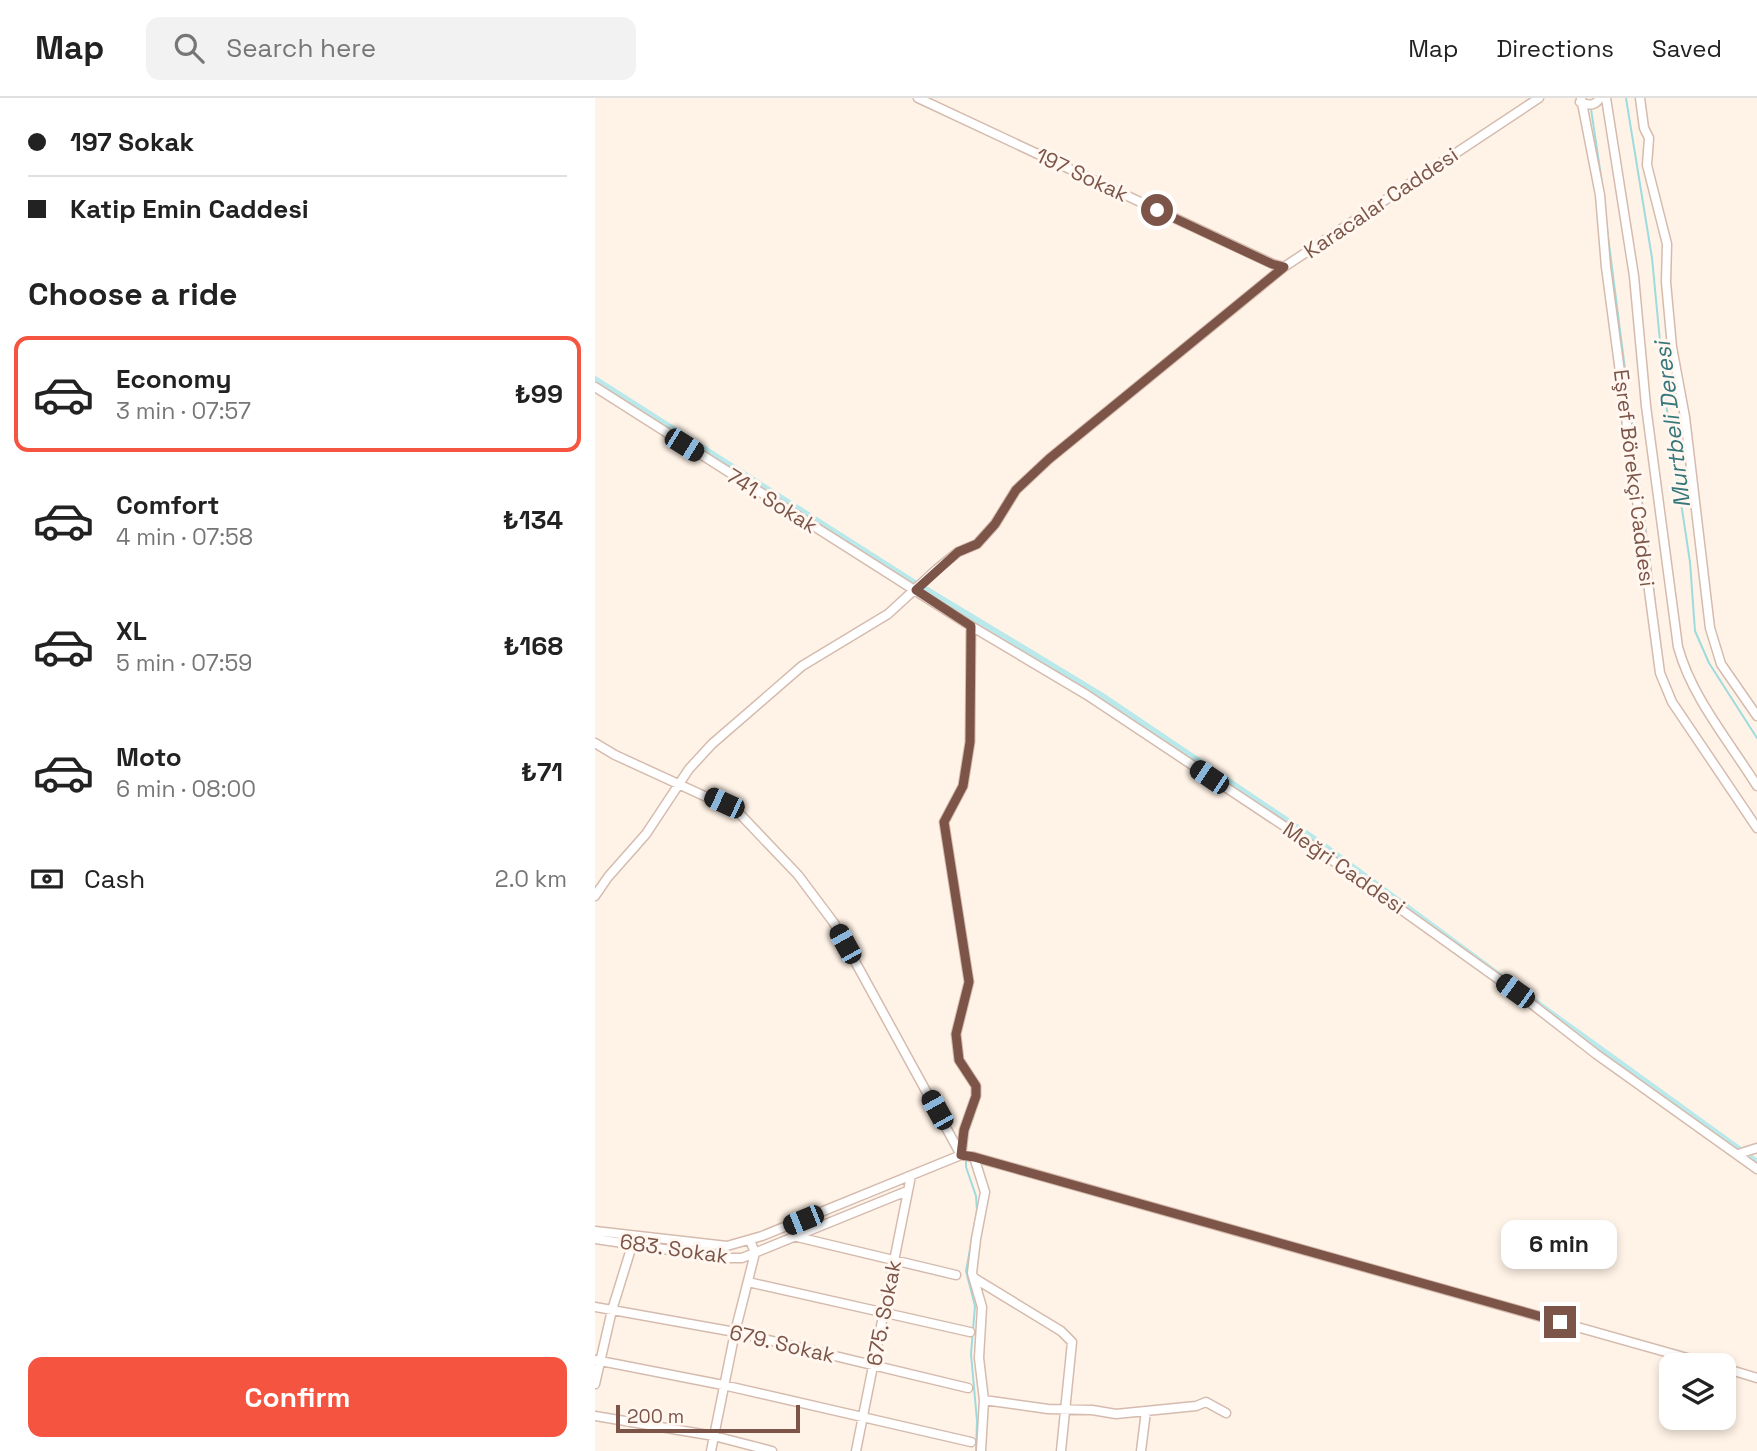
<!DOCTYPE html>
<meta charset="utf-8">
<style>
:root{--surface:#fff;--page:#f2f2f2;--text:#222;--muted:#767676;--line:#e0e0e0;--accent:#f55540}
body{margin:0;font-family:"Space Grotesk",sans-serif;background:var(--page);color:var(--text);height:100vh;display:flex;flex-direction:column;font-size:26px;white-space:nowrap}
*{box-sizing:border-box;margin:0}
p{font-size:23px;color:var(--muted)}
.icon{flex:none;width:38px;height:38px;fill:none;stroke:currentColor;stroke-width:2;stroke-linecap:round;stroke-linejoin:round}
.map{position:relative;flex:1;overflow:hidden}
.side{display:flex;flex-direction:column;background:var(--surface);width:595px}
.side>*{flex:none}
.hud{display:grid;align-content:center;height:154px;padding:0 28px;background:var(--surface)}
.controls{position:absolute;left:1064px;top:1255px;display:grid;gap:14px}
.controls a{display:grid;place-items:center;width:77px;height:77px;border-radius:14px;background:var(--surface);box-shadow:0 4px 10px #0003;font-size:35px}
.scale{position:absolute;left:21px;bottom:18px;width:184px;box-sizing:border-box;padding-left:7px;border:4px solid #7c5548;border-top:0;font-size:19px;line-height:24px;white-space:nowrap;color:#7c5548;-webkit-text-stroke:5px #fff7f0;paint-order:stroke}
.end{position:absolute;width:32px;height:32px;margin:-16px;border:9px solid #7c5548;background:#fff;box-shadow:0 0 0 4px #fff}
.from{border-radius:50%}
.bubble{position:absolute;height:49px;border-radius:14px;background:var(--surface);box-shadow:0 4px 10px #0003;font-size:23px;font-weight:700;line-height:49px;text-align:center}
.car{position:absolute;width:21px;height:42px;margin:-21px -10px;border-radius:9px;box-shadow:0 0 5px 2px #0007;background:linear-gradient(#222 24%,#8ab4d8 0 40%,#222 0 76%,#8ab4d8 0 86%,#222 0)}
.hud b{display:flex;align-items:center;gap:24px;height:66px;font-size:26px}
.hud b+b{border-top:2px solid var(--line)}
.hud i{width:18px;height:18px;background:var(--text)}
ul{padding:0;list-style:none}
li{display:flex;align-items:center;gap:21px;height:116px;margin:0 14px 10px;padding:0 14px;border:4px solid transparent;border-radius:14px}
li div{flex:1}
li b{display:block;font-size:26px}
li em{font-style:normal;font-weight:700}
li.selected{border-color:var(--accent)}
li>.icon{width:63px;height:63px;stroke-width:1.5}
h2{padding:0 28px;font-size:32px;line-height:84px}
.pay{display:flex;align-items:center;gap:18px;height:77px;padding:0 28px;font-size:26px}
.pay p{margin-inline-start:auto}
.button{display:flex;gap:14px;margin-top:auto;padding:14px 28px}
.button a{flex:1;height:80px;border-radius:14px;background:var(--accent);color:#fff;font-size:28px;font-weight:700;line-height:80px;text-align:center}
header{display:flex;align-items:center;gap:42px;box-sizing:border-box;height:98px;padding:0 35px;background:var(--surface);border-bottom:2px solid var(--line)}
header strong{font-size:33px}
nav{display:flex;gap:38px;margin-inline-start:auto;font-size:24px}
.search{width:490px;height:63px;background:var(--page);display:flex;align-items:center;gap:18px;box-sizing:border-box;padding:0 24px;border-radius:14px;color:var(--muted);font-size:26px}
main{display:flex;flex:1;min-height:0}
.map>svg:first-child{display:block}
</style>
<header>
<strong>Map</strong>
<div class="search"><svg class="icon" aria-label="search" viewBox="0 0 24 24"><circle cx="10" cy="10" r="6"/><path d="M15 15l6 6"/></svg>Search here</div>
<nav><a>Map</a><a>Directions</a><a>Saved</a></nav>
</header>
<main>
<section class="side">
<div class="hud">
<b><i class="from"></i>197 Sokak</b>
<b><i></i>Katip Emin Caddesi</b>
</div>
<h2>Choose a ride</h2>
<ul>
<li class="selected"><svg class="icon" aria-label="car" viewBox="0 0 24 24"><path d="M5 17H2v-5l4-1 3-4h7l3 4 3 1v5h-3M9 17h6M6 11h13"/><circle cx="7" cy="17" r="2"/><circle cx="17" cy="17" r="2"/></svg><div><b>Economy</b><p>3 min · 07:57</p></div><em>₺99</em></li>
<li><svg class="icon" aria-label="car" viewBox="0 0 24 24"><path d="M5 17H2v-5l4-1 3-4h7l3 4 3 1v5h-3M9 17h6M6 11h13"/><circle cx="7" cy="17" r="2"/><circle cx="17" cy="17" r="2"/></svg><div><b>Comfort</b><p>4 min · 07:58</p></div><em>₺134</em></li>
<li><svg class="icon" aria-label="car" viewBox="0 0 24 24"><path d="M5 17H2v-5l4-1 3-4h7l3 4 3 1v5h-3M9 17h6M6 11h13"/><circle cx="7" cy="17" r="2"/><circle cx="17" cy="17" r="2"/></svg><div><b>XL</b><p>5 min · 07:59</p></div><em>₺168</em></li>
<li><svg class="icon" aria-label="car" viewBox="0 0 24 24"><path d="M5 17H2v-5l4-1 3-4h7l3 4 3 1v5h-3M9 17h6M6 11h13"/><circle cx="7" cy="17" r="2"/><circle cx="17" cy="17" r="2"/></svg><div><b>Moto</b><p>6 min · 08:00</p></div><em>₺71</em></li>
</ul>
<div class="pay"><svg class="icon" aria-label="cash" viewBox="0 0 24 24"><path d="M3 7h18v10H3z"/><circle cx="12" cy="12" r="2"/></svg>Cash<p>2.0 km</p></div>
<div class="button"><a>Confirm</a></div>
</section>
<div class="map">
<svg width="1162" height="1353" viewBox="0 0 1162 1353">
<rect width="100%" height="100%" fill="#fff3e7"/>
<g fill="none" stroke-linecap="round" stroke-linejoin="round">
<path stroke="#9edbde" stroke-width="2" d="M 1031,0 L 1057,160 L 1071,306 L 1095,464 L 1100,533 L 1114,565 L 1162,640
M 996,11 L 1007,85
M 1010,115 L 1060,505
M 1155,712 L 1162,723
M 371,1055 L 372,1037 L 379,1017
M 371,1061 L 371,1069 L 381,1098 L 382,1113 L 371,1173 L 380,1208 L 376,1256 L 382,1323 L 381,1353"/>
<path stroke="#b9e9eb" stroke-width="6" d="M 0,281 L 320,485
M 329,490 L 506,597 L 724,744 L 905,878
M 931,897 L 1162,1064"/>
<defs>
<path id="minor" d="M 323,0 L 678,166 L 689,169
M 986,0 L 1005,97 L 1011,169 L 1065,575 L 1077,604 L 1162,730
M 1011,0 L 1039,178 L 1051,308 L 1083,549 C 1097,600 1134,643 1162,688
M 1045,0 L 1049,30 L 1054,40 L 1052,67 L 1072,146 L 1071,184 L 1077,249 L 1090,319 L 1115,530 L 1126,566 L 1162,618
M 985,4 C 994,8 1000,8 1005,0
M 0,289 L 376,528 L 492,597 L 695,732 L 920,893 L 1001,956 L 1162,1071
M 0,645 L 20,657 L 142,713 L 203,777 L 239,825 L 366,1057
M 0,798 L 13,779 L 51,736 L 94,671 L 117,646 L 207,568 L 293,516 L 342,471 L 363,454 L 382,446 L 400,426 L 421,392 L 454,361 L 689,169 L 944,0
M 1143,1056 L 1162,1050
M 366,1057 L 369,1032 L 381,998 L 381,988 L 364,962 L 361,936 L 374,884 L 349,724 L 368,688 L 375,644 L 376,528
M 379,1059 L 390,1094 L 381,1141 L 377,1175 L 387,1209 L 384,1260 L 389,1302 L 386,1353
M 0,1133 L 132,1148 L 167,1138 L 366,1057 L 379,1059 L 1117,1267
M 198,1138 L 361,1177
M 0,1141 L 130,1160 L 147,1160 L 312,1093
M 379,1180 L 466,1233 L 477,1244 L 466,1353
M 153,1184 L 375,1234
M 0,1209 L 140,1234 L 373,1290
M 0,1262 L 128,1287 L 376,1344
M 1129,1270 L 1162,1280
M 0,1286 L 17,1212 L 39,1141
M 389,1302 L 453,1311 L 497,1312 L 521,1316 L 601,1308 L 611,1304 L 631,1315
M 0,1318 L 119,1338 L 177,1353
M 116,1353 L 140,1234 L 160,1155 L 155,1142
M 261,1353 L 316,1078
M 546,1353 L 551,1313"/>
</defs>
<use href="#minor" stroke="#d5bbae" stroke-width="11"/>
<use href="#minor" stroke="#fff" stroke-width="8"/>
</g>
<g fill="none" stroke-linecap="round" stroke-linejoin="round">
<path stroke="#7c5548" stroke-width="9" d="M 562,112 L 677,166 L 689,169 L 454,361 L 421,392 L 400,426 L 382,446 L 363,454 L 321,492 L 376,528 L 375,644 L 368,688 L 349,724 L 374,884 L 361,936 L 364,962 L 381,988 L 381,998 L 369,1032 L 366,1057 L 379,1059 L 965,1224"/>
</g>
<g text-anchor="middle" stroke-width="6" stroke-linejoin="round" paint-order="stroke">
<g font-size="21" fill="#7c5548" stroke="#fff7f0">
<text transform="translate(487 77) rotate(25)" y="7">197 Sokak</text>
<text transform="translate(786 105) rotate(-34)" y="7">Karacalar Caddesi</text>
<text transform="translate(1039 380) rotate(83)" y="7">Eşref Börekçi Caddesi</text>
<text transform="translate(177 403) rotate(32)" y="7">741. Sokak</text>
<text transform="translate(749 770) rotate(35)" y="7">Meğri Caddesi</text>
<text transform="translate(79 1151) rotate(8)" y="7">683. Sokak</text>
<text transform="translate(289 1215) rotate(-79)" y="7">675. Sokak</text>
<text transform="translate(187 1246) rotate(13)" y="7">679. Sokak</text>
</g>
<g font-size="23" font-style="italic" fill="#36777b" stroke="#fff7f0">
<text transform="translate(1077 327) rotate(-97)" y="8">Murtbeli Deresi</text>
</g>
</g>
</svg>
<div class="controls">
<a><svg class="icon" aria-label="layers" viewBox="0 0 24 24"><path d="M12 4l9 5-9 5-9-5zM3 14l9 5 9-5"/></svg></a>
</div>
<div class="scale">200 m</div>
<i class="end from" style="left:562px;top:112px"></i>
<i class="end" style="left:965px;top:1224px"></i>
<div class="bubble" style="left:906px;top:1122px;width:116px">6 min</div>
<i class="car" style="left:89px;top:347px;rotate:122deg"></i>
<i class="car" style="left:614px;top:679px;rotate:304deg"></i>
<i class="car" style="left:129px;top:705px;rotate:295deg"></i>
<i class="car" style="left:250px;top:846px;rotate:331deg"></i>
<i class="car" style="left:920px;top:893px;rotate:306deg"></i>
<i class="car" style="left:342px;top:1012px;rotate:331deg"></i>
<i class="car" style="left:208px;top:1122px;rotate:248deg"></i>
</div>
</main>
